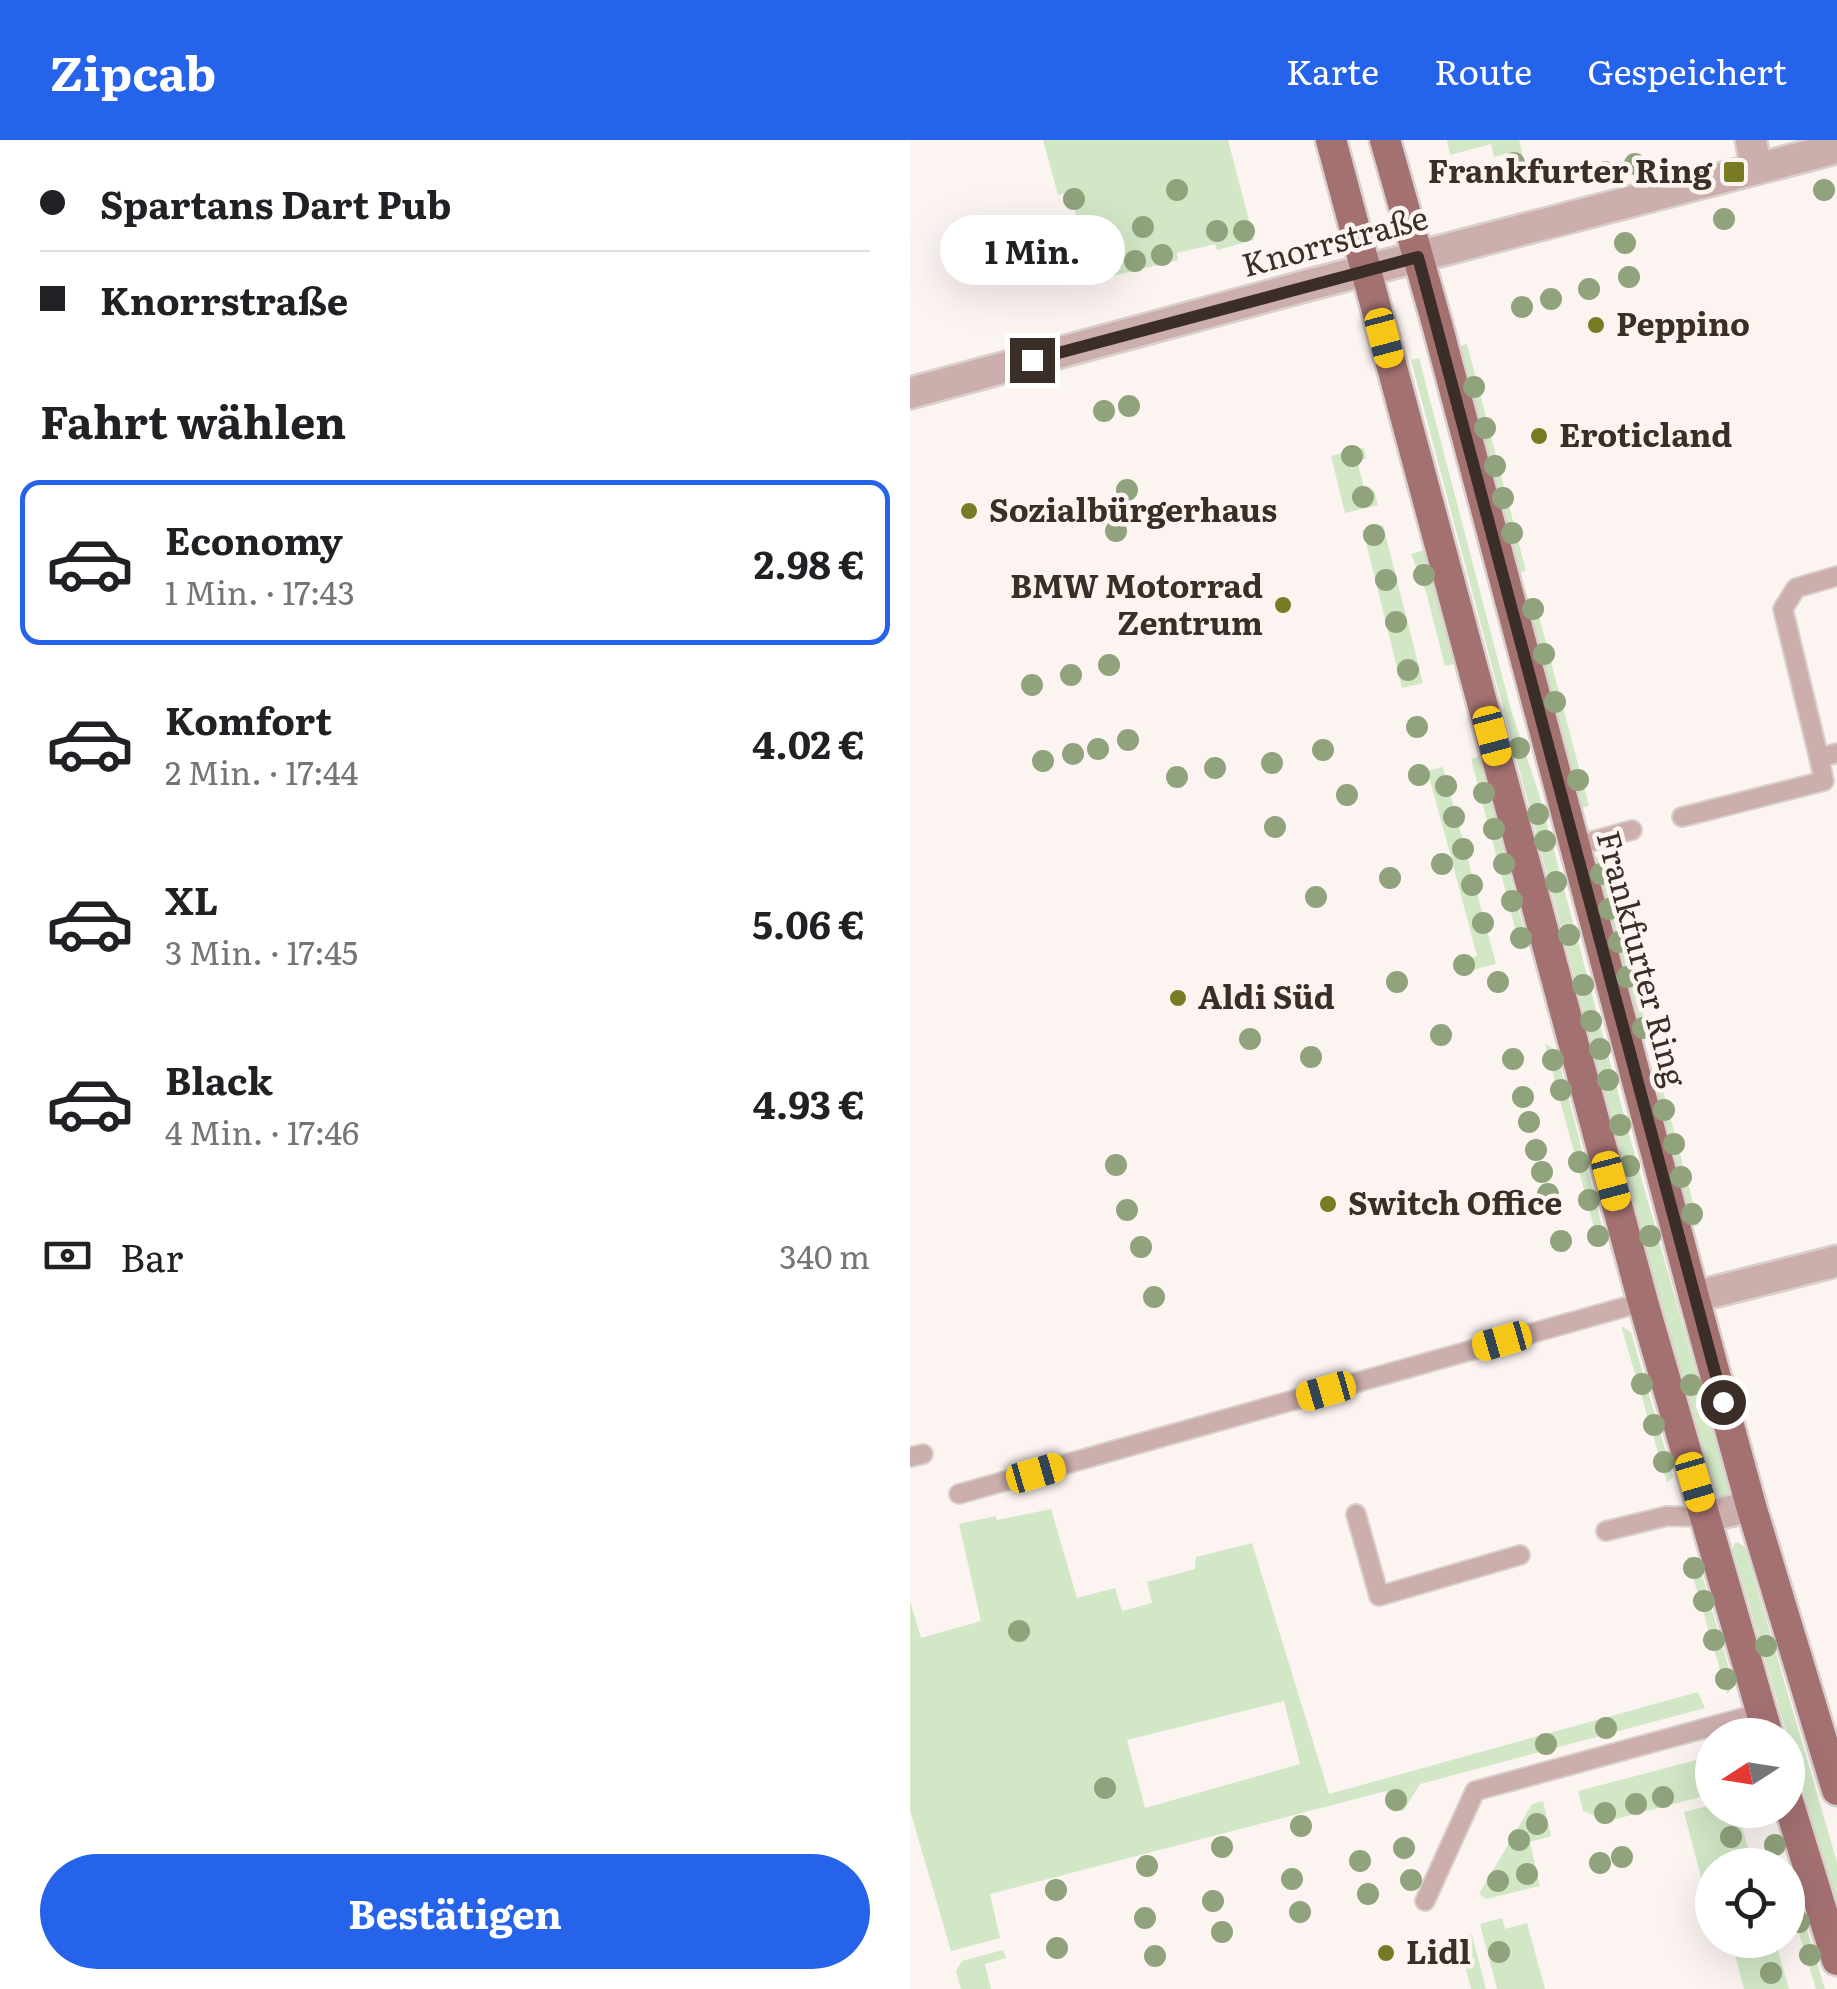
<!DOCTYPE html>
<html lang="de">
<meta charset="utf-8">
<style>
:root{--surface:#fff;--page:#f6f6f6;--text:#202124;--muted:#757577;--line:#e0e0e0;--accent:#2563eb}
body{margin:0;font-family:Literata,serif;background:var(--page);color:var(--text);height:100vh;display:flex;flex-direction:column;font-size:38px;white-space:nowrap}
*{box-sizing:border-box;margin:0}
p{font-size:32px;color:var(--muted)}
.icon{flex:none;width:55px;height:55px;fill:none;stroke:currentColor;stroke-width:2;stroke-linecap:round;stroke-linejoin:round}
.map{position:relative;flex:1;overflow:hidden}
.side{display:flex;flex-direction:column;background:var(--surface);width:910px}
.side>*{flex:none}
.banner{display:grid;align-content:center;height:220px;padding:0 40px;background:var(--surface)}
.needle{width:65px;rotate:258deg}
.controls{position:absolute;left:785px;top:1578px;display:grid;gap:20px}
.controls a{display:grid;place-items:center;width:110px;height:110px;border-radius:50%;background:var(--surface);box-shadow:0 10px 40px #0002;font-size:50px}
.end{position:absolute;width:45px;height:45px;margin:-22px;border:12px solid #3b2d27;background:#fff;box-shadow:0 0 0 5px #fff}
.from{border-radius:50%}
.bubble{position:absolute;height:70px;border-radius:35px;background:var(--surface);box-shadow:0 10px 40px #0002;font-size:32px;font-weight:700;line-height:70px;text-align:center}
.car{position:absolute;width:30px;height:60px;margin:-30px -15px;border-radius:12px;box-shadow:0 0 8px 2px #0007;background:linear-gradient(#f5c518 24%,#345 0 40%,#f5c518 0 76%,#345 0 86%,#f5c518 0)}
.banner b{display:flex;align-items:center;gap:35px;height:95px;font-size:38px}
.banner b+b{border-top:2px solid var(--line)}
.banner i{width:25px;height:25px;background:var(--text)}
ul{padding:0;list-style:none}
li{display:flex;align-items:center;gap:30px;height:165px;margin:0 20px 15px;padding:0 20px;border:5px solid transparent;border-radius:20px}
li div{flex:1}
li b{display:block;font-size:38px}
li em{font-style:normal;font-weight:700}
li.active{border-color:var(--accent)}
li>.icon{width:90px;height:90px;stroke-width:1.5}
h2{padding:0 40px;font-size:45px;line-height:120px}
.pay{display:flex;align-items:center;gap:25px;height:110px;padding:0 40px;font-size:38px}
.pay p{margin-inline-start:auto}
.cta{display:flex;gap:20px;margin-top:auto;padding:20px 40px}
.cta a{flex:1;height:115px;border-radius:60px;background:var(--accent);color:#fff;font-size:40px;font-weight:700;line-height:115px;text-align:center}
header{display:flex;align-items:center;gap:60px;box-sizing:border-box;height:140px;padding:0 50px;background:var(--accent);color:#fff}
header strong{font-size:48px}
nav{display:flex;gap:55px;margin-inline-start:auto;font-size:35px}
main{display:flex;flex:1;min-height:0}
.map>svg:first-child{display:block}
</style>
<header>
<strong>Zipcab</strong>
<nav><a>Karte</a><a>Route</a><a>Gespeichert</a></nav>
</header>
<main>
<section class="side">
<div class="banner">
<b><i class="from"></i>Spartans Dart Pub</b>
<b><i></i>Knorrstraße</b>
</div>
<h2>Fahrt wählen</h2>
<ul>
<li class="active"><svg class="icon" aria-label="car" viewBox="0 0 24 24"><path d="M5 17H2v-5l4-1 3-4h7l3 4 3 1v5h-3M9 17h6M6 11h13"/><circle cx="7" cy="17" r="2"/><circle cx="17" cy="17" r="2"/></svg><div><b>Economy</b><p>1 Min. · 17:43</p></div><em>2.98 €</em></li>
<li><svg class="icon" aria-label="car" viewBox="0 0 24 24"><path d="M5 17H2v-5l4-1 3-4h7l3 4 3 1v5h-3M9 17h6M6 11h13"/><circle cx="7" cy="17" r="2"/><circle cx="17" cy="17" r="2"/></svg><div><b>Komfort</b><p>2 Min. · 17:44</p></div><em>4.02 €</em></li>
<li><svg class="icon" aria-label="car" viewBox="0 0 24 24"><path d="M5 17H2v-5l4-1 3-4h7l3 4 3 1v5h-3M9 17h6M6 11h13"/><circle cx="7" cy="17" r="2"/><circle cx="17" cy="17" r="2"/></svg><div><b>XL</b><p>3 Min. · 17:45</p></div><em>5.06 €</em></li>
<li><svg class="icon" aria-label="car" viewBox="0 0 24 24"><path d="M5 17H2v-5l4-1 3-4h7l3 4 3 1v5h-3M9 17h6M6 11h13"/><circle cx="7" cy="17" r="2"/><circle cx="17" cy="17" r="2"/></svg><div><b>Black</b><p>4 Min. · 17:46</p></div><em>4.93 €</em></li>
</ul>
<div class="pay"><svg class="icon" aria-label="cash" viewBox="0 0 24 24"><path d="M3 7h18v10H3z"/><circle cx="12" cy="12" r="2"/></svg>Bar<p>340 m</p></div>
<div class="cta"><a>Bestätigen</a></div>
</section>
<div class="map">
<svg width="927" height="1849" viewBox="0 0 927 1849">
<rect width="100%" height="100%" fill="#fcf4f1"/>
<path fill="#d1e7c6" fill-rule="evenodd" d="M 133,0 L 318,0 L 344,100 L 307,110 L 305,104 L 267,113 L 268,120 L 183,141 L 160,52 L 148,55 Z
M 537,0 L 609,0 L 617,33 L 602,37 L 596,14 L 584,17 L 581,4 L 540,15 Z
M 557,204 L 616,431 L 608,433 L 549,206 Z
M 509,218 L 601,570 L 629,654 L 720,998 L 820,1352 L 816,1358 L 811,1359 L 806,1356 L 744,1139 L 501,220 Z
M 454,308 L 456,318 L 447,321 L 455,351 L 464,350 L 468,365 L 435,373 L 421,316 Z
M 473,385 L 513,543 L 492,548 L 453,390 Z
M 514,410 L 544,524 L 535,526 L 516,452 L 501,414 Z
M 625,461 L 679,666 L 670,668 L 616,463 Z
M 569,617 L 617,801 L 609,803 L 561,619 Z
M 533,627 L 586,824 L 550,833 L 547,822 L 567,816 L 543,725 L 522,730 L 521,723 L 541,717 L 519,637 L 499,642 L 498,636 Z
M 691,711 L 739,896 L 730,898 L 684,721 Z
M 635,904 L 646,910 L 695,1098 L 689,1106 Z
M 753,950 L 789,1085 L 781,1087 L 746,952 Z
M 711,1186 L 721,1192 L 763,1337 L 757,1343 Z
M 141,1369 L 167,1458 L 205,1448 L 212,1471 L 242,1463 L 237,1442 L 285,1429 L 286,1417 L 342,1403 L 419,1654 L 788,1552 L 795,1568 L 510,1644 L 494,1670 L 483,1672 L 476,1651 L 80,1754 L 90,1798 L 41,1811 L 0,1670 L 0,1461 L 11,1498 L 71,1481 L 49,1384 L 86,1376 L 87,1380 ZM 374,1561 L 390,1624 L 235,1668 L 217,1600 Z
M 827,1402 L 835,1407 L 927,1722 L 927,1766 L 823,1410 L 824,1404 Z
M 777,1416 L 788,1421 L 824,1546 L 817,1554 Z
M 802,1616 L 802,1654 L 698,1681 L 673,1671 L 668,1651 Z
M 633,1661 L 641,1696 L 620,1702 L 630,1746 L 576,1759 L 569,1754 L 622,1664 Z
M 802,1665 L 802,1670 L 827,1670 L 843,1725 L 802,1725 L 802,1739 L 792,1741 L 774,1672 Z
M 878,1727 L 915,1849 L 906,1849 L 878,1758 Z
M 592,1778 L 595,1789 L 617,1783 L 635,1849 L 587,1849 L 570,1784 Z
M 562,1795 L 576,1849 L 561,1849 L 548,1797 Z
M 821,1800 L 865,1800 L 879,1849 L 834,1849 Z
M 93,1810 L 96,1818 L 75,1824 L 81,1849 L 51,1849 L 46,1831 L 52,1821 Z"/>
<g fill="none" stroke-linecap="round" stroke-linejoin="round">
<defs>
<path id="service" d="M 909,618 L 873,469 L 886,448 L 927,436
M 772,677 L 914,641 L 909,618 L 927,613
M 665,706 L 722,690
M 0,1317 L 13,1314
M 49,1354 L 733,1162
M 446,1374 L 469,1456 L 610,1415
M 696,1391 L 757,1376 L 796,1377
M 515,1761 L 565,1651 L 851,1573"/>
<path id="minor" d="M 841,0 L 846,29
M 784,1157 L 927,1121
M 796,1377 L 841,1366"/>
<path id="tertiary" d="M 0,253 L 399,145 L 927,8"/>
<path id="primary" d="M 421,0 L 733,1162 L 858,1595
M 475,0 L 527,184 L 784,1157 L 841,1366 L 927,1650
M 878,1661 L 927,1820"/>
</defs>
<use href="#service" stroke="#d9d0cd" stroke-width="22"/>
<use href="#minor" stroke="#d9d0cd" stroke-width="35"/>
<use href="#tertiary" stroke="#d9d0cd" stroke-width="35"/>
<use href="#primary" stroke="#d9d0cd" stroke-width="35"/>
<use href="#service" stroke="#ccaead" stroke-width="18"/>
<use href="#minor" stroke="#ccaead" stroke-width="30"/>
<use href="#tertiary" stroke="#ccaead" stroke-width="30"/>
<use href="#primary" stroke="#a47171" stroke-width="30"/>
</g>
<g fill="#91a37c">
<circle cx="604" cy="23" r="11"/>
<circle cx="725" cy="24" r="11"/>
<circle cx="695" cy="32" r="11"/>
<circle cx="267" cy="50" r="11"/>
<circle cx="914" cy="50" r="11"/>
<circle cx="164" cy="59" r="11"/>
<circle cx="814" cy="79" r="11"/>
<circle cx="233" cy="87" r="11"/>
<circle cx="307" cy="91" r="11"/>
<circle cx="334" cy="91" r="11"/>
<circle cx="181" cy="102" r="11"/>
<circle cx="715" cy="103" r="11"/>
<circle cx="252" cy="115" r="11"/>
<circle cx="225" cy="121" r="11"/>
<circle cx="719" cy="137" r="11"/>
<circle cx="679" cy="149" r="11"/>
<circle cx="641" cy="159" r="11"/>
<circle cx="612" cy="167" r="11"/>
<circle cx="564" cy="247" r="11"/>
<circle cx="219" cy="266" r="11"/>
<circle cx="194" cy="271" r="11"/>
<circle cx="575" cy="288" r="11"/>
<circle cx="442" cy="316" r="11"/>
<circle cx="585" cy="326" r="11"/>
<circle cx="217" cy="350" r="11"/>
<circle cx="453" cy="357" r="11"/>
<circle cx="593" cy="358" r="11"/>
<circle cx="206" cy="391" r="11"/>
<circle cx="602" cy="393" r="11"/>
<circle cx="464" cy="395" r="11"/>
<circle cx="514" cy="435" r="11"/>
<circle cx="476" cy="440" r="11"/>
<circle cx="623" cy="469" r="11"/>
<circle cx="486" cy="482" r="11"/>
<circle cx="634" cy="514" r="11"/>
<circle cx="199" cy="525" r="11"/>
<circle cx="498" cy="530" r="11"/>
<circle cx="161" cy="535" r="11"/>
<circle cx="122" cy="545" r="11"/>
<circle cx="645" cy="562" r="11"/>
<circle cx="507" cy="587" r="11"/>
<circle cx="218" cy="600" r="11"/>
<circle cx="609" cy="608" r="11"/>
<circle cx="188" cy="609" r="11"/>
<circle cx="413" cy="610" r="11"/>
<circle cx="163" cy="614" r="11"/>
<circle cx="133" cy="621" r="11"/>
<circle cx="362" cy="623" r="11"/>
<circle cx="305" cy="628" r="11"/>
<circle cx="509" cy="635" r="11"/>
<circle cx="267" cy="637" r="11"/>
<circle cx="668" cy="640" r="11"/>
<circle cx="536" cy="646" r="11"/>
<circle cx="574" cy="653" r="11"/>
<circle cx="437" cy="655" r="11"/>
<circle cx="628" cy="674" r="11"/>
<circle cx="544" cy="677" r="11"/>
<circle cx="365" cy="687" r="11"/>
<circle cx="584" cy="689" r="11"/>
<circle cx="635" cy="701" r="11"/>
<circle cx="553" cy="709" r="11"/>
<circle cx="532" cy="724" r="11"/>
<circle cx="594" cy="724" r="11"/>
<circle cx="691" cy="734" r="11"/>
<circle cx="480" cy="738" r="11"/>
<circle cx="646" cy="742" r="11"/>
<circle cx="562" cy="745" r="11"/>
<circle cx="406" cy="757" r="11"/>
<circle cx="602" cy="761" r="11"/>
<circle cx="699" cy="769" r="11"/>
<circle cx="573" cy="783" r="11"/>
<circle cx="659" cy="795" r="11"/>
<circle cx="611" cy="798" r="11"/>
<circle cx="709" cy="802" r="11"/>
<circle cx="554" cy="825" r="11"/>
<circle cx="717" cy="837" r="11"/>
<circle cx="487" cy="842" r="11"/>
<circle cx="588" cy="842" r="11"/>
<circle cx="673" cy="845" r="11"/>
<circle cx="411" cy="862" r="11"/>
<circle cx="681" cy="881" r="11"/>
<circle cx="733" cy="888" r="11"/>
<circle cx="531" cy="895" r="11"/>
<circle cx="340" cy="899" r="11"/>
<circle cx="690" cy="909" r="11"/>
<circle cx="401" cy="917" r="11"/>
<circle cx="603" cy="919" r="11"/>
<circle cx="643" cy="920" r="11"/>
<circle cx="698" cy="940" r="11"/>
<circle cx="651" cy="950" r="11"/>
<circle cx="613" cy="957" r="11"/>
<circle cx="754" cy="970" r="11"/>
<circle cx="619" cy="982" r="11"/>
<circle cx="710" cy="985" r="11"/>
<circle cx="764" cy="1004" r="11"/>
<circle cx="626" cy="1010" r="11"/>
<circle cx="669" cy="1022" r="11"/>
<circle cx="206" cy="1025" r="11"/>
<circle cx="719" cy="1026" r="11"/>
<circle cx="632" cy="1032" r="11"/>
<circle cx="771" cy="1037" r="11"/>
<circle cx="638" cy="1054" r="11"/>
<circle cx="679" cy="1060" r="11"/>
<circle cx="217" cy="1070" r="11"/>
<circle cx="782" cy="1074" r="11"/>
<circle cx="688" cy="1096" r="11"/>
<circle cx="740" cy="1096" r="11"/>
<circle cx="651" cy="1101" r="11"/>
<circle cx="231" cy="1107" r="11"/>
<circle cx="244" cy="1157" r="11"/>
<circle cx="732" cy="1244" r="11"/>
<circle cx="781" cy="1245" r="11"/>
<circle cx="744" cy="1285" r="11"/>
<circle cx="754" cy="1322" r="11"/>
<circle cx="784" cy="1428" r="11"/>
<circle cx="794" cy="1461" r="11"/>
<circle cx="109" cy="1491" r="11"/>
<circle cx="804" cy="1500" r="11"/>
<circle cx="856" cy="1506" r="11"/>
<circle cx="816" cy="1539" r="11"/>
<circle cx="696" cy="1588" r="11"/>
<circle cx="636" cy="1604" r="11"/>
<circle cx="195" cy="1648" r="11"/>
<circle cx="753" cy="1657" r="11"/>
<circle cx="486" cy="1660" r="11"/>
<circle cx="726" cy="1664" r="11"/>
<circle cx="695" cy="1673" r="11"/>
<circle cx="627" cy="1684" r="11"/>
<circle cx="391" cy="1686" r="11"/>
<circle cx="821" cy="1697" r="11"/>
<circle cx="609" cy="1700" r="11"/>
<circle cx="865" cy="1705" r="11"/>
<circle cx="312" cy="1707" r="11"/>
<circle cx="494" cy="1708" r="11"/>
<circle cx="712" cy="1717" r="11"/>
<circle cx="450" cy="1721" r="11"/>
<circle cx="690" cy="1723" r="11"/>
<circle cx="237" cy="1726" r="11"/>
<circle cx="617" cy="1734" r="11"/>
<circle cx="382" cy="1739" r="11"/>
<circle cx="501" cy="1740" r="11"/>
<circle cx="588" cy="1741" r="11"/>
<circle cx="146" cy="1750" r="11"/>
<circle cx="458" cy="1754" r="11"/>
<circle cx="303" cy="1761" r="11"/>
<circle cx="390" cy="1772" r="11"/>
<circle cx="235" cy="1778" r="11"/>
<circle cx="889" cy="1782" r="11"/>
<circle cx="312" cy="1792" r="11"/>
<circle cx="147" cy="1808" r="11"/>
<circle cx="589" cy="1812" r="11"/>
<circle cx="900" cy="1815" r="11"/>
<circle cx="245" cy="1816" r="11"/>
<circle cx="861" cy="1833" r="11"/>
</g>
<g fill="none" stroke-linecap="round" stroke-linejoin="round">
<path stroke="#3b2d27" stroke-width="12" d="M 122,220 L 508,117 L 813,1262"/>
</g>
<g fill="#797b24" stroke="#fcf4f1" stroke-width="4">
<rect x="812" y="20" width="24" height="24" rx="5"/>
<circle cx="686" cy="185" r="10"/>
<circle cx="629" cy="296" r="10"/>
<circle cx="59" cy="371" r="10"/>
<circle cx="373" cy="465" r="10"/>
<circle cx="268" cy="858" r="10"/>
<circle cx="418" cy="1064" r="10"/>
<circle cx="476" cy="1813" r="10"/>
</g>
<g text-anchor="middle" stroke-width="9" stroke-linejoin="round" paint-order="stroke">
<g font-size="32" font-weight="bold" fill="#3b2d27" stroke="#fcf4f1" text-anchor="start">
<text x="802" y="43" text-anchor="end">Frankfurter Ring</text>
<text x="706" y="196">Peppino</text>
<text x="649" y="307">Eroticland</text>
<text x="79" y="382">Sozialbürgerhaus</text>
<text x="353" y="458" text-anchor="end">BMW Motorrad<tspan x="353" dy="37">Zentrum</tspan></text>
<text x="288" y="869">Aldi Süd</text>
<text x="438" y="1075">Switch Office</text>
<text x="496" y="1824">Lidl</text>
</g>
<g font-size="32" fill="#3b2d27" stroke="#fcf4f1">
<text transform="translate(425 102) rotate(-15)" y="11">Knorrstraße</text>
<text transform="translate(731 819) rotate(75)" y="11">Frankfurter Ring</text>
</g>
</g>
</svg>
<div class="controls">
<a><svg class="needle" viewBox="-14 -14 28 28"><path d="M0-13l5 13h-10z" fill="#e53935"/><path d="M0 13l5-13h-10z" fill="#757577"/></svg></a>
<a><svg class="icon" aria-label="locate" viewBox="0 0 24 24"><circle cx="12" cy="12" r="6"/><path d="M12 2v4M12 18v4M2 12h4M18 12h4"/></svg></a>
</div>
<i class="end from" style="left:813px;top:1262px"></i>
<i class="end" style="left:122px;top:220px"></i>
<div class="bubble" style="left:30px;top:75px;width:185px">1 Min.</div>
<i class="car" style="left:474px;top:198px;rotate:165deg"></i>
<i class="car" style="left:582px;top:596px;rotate:165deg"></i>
<i class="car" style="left:701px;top:1041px;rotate:165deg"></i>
<i class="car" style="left:592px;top:1201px;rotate:254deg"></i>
<i class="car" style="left:416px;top:1251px;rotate:254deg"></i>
<i class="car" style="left:126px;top:1333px;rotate:74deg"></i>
<i class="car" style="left:785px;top:1342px;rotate:164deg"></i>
</div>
</main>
